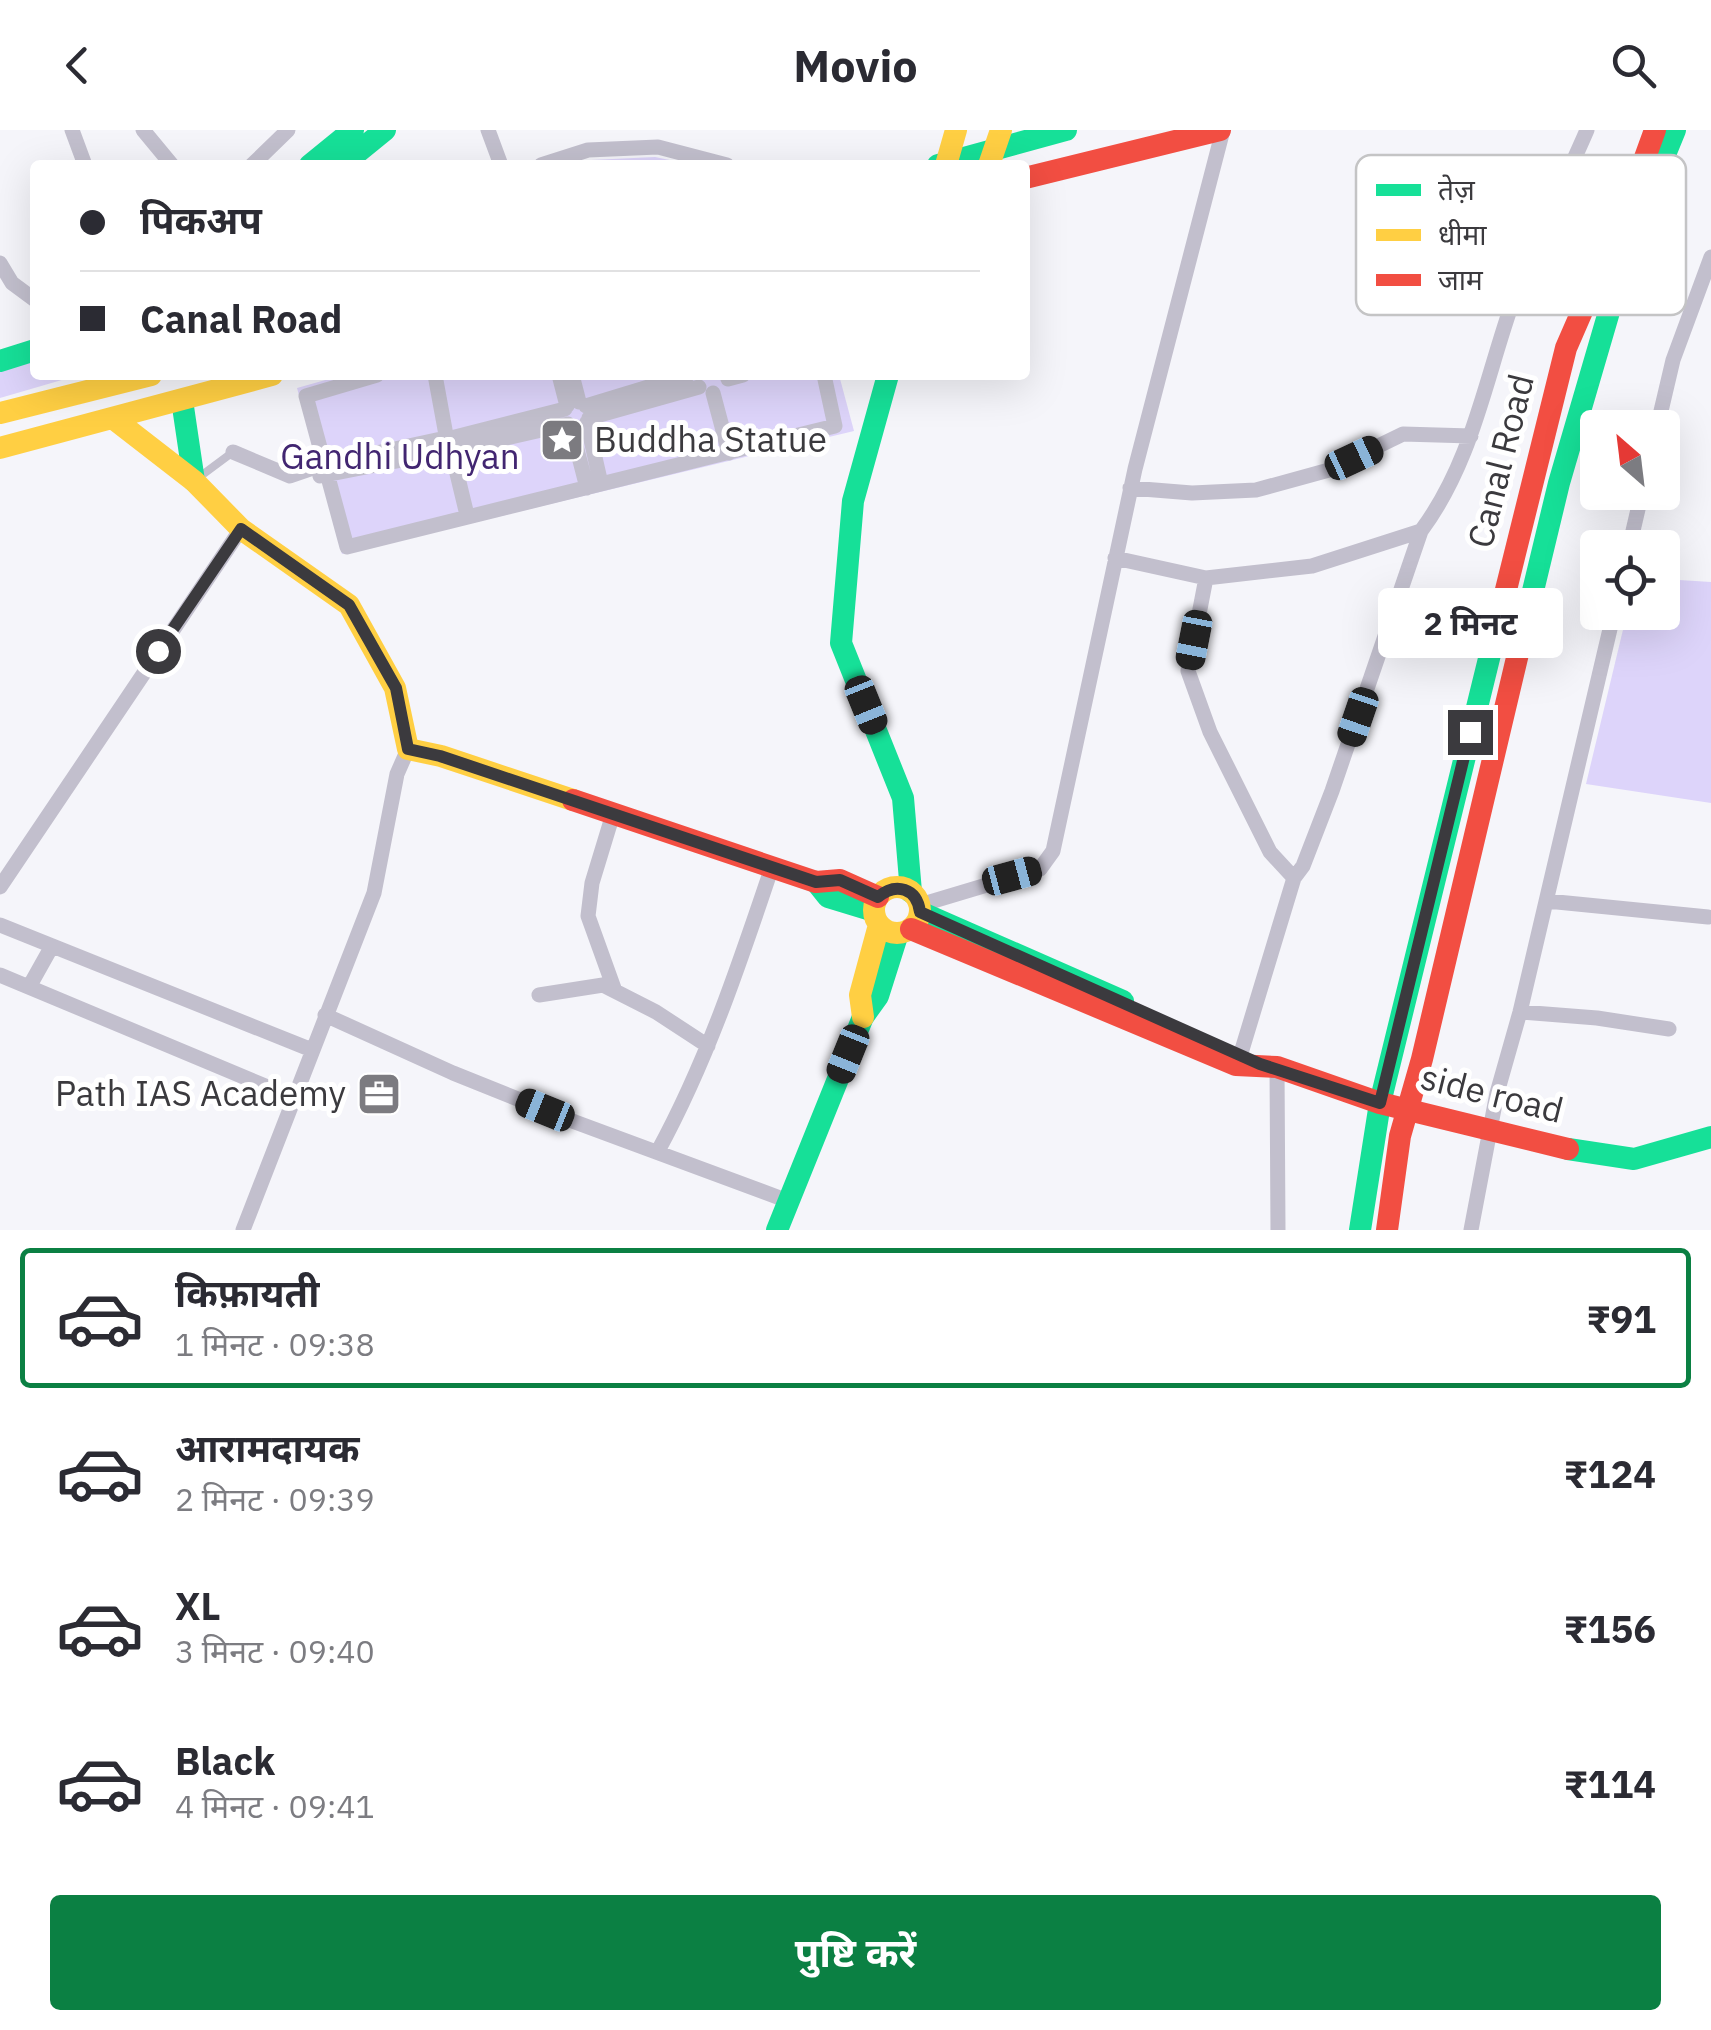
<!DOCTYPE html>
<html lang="hi">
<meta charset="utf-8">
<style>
:root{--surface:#fff;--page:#f7f7f7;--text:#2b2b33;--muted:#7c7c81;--line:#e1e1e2;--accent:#0b8043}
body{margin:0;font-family:"IBM Plex Sans","Noto Sans Devanagari",sans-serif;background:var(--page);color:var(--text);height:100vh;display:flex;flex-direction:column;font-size:38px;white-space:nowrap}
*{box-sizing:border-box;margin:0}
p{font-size:32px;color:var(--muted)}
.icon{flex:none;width:55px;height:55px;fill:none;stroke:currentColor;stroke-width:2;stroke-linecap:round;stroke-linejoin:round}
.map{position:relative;height:1100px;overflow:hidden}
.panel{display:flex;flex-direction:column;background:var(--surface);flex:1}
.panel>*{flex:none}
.top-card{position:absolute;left:30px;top:30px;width:1000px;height:220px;border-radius:10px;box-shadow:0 10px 40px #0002;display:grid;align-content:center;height:220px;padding:0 50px;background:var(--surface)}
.needle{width:65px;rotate:332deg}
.fabs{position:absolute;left:1580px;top:280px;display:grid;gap:20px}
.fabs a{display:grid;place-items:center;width:100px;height:100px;border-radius:10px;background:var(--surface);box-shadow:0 10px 40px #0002;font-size:50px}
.end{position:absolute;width:45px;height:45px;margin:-22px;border:12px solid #3b3a3e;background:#fff;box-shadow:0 0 0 5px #fff}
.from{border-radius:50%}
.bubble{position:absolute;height:70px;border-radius:10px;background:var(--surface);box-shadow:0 10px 40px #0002;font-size:32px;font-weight:700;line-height:70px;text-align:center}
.car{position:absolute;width:30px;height:60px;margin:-30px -15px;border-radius:12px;box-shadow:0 0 8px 2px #0007;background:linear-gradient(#222 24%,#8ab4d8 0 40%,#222 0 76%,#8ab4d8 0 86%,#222 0)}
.top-card b{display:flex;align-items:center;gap:35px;height:95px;font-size:38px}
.top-card b+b{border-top:2px solid var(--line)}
.top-card i{width:25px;height:25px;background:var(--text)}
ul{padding:18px 0 0;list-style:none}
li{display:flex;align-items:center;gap:30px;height:140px;margin:0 20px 15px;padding:0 30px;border:5px solid transparent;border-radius:10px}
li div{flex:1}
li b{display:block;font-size:38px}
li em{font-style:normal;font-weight:700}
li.on{border-color:var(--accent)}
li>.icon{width:90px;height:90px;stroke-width:1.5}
.button{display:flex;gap:20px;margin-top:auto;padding:20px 50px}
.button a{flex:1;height:115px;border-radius:10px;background:var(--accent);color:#fff;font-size:40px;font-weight:700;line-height:115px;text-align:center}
header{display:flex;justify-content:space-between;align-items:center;height:130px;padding:0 50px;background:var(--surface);font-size:45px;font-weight:700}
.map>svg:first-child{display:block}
</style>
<header><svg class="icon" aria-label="back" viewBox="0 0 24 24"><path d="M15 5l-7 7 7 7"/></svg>Movio<svg class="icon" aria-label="search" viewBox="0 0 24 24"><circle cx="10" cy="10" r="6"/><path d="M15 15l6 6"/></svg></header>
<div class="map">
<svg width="1711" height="1100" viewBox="0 0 1711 1100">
<rect width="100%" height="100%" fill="#f5f5fa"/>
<path fill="#ddd4fa" d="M 655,27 L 694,35 L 571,35 L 591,30 Z
M 35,231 L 35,245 L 79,245 L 0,268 L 0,240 Z
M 343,245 L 839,245 L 854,301 L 342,424 L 297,258 Z
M 1663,449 L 1711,452 L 1711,673 L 1586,654 L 1627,483 L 1662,482 Z"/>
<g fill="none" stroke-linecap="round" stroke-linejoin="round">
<path stroke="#c2bfcd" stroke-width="8" d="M 198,348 L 233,322"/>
<path stroke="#c2bfcd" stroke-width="15" d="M 72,0 L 85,35
M 143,0 L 172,35
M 488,0 L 501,35
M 252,35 L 288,0
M 541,35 L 588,20 L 658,17 L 727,35
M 0,133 L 12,153 L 35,170
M 377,245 L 306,266 L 347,417 L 835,296 L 824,245
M 435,245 L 446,305
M 559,245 L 567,276
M 572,245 L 579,272
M 728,249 L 743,245
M 713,263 L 729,323
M 586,276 L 688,245
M 589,288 L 699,257
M 587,292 L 601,354
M 571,296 L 587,358
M 1657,298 L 1673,230 L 1711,127
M 455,307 L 565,279
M 457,319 L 568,294
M 233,322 L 290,346 L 325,334 L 441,309
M 452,323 L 467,385
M 320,346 L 443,322
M 1130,358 L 1192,363 L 1256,360 L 1329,340 L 1403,304 L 1471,306
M 1629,418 L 1642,362
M 1115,428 L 1206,448 L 1312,436 L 1421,401
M 1206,448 L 1188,541 L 1210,602 L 1270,722 L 1294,748
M 613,684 L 592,753 L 588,786 L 615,861
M 0,757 L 241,399
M 1547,771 L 1708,787
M 920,775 L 1040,739 L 1053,721 L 1135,339 L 1223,0
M 0,795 L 312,920
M 0,845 L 294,968
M 29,857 L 52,816
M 539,865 L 603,855 L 656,882 L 708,916
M 1520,882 L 1597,888 L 1669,899
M 325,885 L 453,943 L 575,992 L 788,1071
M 1241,923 L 1294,748 L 1303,736 L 1332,661 L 1421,401 C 1473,331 1485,249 1514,168 C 1534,111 1563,56 1587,0
M 1277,937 L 1278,1100
M 658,1021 C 707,931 739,835 772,737
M 243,1100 L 374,763 L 397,644 L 408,619
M 1471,1100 L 1497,963 L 1520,882 L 1614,482"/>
<path stroke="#16e098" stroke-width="22" d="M 310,35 L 353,0
M 342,35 L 385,0
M 938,35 L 1066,0
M 0,231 L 35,220
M 888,245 L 853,371 L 841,513 L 903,668 L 911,762
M 182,270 L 194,351
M 1525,494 L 1559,353 L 1630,110 L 1675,0
M 816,752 L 828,767 L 874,781
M 920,782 L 1123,871
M 1568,1019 L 1634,1029 L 1711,1007
M 777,1100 L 863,887 L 878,866 L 898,803
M 1360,1100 L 1380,973 L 1496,500"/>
<path stroke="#ffcf43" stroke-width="22" d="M 946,35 L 956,0
M 989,35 L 1001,0
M 0,283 L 151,245
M 114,289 L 194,351 L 241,399 L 349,475 L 395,558 L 408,619 L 441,626 L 573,670
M 0,318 L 272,245
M874 780a23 23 0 1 1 46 0a23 23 0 1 1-46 0Z
M 863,887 L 860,865 L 879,795"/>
<path stroke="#f24e42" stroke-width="22" d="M 1025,48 L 1220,0
M 1496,500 L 1566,218 L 1626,80 L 1655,0
M 573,670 L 816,752 L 840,750 L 878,767
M 911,799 L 1236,935 L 1277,937 L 1380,973 L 1568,1019
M 1387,1100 L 1400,1006 L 1422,929 L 1525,494"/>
</g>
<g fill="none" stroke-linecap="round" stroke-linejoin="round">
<path stroke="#3b3a3e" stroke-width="12" d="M 158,521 L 241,399 L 349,475 L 396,558 L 408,619 L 440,626 L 816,752 L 840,750 L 878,767 C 896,752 917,758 920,782 L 1260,934 L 1380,973 L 1470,602"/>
</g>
<defs>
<symbol id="sight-square" viewBox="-11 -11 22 22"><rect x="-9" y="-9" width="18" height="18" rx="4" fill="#7c7b80" stroke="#fff"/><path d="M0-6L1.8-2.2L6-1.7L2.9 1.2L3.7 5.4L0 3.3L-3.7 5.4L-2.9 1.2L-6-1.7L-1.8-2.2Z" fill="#fff"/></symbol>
<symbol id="office-square" viewBox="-11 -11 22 22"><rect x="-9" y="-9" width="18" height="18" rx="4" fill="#7c7b80" stroke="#fff"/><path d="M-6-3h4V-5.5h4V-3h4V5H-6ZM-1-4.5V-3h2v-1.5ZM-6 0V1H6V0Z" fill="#fff"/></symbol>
</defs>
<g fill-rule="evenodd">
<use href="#sight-square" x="537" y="285" width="50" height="50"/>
<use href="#office-square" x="354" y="939" width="50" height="50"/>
</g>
<g text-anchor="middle" stroke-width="10" stroke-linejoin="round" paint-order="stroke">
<g font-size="35" fill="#3b3a3e" stroke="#fff" text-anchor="start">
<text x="594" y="322">Buddha Statue</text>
<text x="346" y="976" text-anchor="end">Path IAS Academy</text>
</g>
<g font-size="35" fill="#422671" stroke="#fff">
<text x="400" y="339">Gandhi Udhyan</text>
</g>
<g font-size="35" fill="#3b3a3e" stroke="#fff">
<text transform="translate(1501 331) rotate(-76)" y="12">Canal Road</text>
<text transform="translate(1492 964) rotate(14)" y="12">side road</text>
</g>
</g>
<rect x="1356" y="25" width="330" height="160" rx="15" fill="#fff" stroke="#c4c4c5" stroke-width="2.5"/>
<rect x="1376" y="54" width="45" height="12" fill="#16e098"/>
<rect x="1376" y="99" width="45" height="12" fill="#ffcf43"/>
<rect x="1376" y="144" width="45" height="12" fill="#f24e42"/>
<g font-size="28" fill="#3b3a3e">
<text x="1438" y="70">तेज़</text>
<text x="1438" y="115">धीमा</text>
<text x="1438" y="160">जाम</text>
</g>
</svg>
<div class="fabs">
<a><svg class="needle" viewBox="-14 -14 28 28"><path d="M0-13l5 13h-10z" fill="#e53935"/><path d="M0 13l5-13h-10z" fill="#7c7c81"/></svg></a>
<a><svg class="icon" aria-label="locate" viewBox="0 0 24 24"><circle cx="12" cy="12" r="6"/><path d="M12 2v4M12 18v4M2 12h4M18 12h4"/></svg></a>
</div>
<i class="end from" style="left:158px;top:521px"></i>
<i class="end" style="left:1470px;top:602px"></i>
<div class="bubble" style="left:1378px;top:458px;width:185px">2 मिनट</div>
<i class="car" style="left:1354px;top:328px;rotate:65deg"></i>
<i class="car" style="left:1194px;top:510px;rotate:191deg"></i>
<i class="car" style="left:866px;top:575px;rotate:158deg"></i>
<i class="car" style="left:1358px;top:587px;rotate:199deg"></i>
<i class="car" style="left:1012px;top:746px;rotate:75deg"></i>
<i class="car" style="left:848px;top:924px;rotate:202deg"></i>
<i class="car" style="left:545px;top:980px;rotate:292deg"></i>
<div class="top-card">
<b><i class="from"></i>पिकअप</b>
<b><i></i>Canal Road</b>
</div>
</div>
<section class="panel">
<ul>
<li class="on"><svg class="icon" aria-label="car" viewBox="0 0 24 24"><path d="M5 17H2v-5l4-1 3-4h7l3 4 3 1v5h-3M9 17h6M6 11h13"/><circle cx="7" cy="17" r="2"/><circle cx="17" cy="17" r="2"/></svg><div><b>किफ़ायती</b><p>1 मिनट · 09:38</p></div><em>₹91</em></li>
<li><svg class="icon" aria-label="car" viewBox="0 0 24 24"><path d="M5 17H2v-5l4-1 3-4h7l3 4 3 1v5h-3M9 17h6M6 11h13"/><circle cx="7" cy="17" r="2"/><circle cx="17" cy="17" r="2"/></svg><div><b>आरामदायक</b><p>2 मिनट · 09:39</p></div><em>₹124</em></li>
<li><svg class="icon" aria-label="car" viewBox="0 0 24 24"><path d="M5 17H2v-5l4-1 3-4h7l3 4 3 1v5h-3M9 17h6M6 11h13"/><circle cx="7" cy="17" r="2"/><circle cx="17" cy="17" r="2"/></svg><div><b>XL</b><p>3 मिनट · 09:40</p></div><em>₹156</em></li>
<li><svg class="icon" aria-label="car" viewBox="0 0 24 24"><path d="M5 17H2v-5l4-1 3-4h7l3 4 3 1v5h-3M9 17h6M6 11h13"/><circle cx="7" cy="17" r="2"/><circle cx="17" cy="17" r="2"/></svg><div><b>Black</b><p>4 मिनट · 09:41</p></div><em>₹114</em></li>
</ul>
<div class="button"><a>पुष्टि करें</a></div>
</section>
